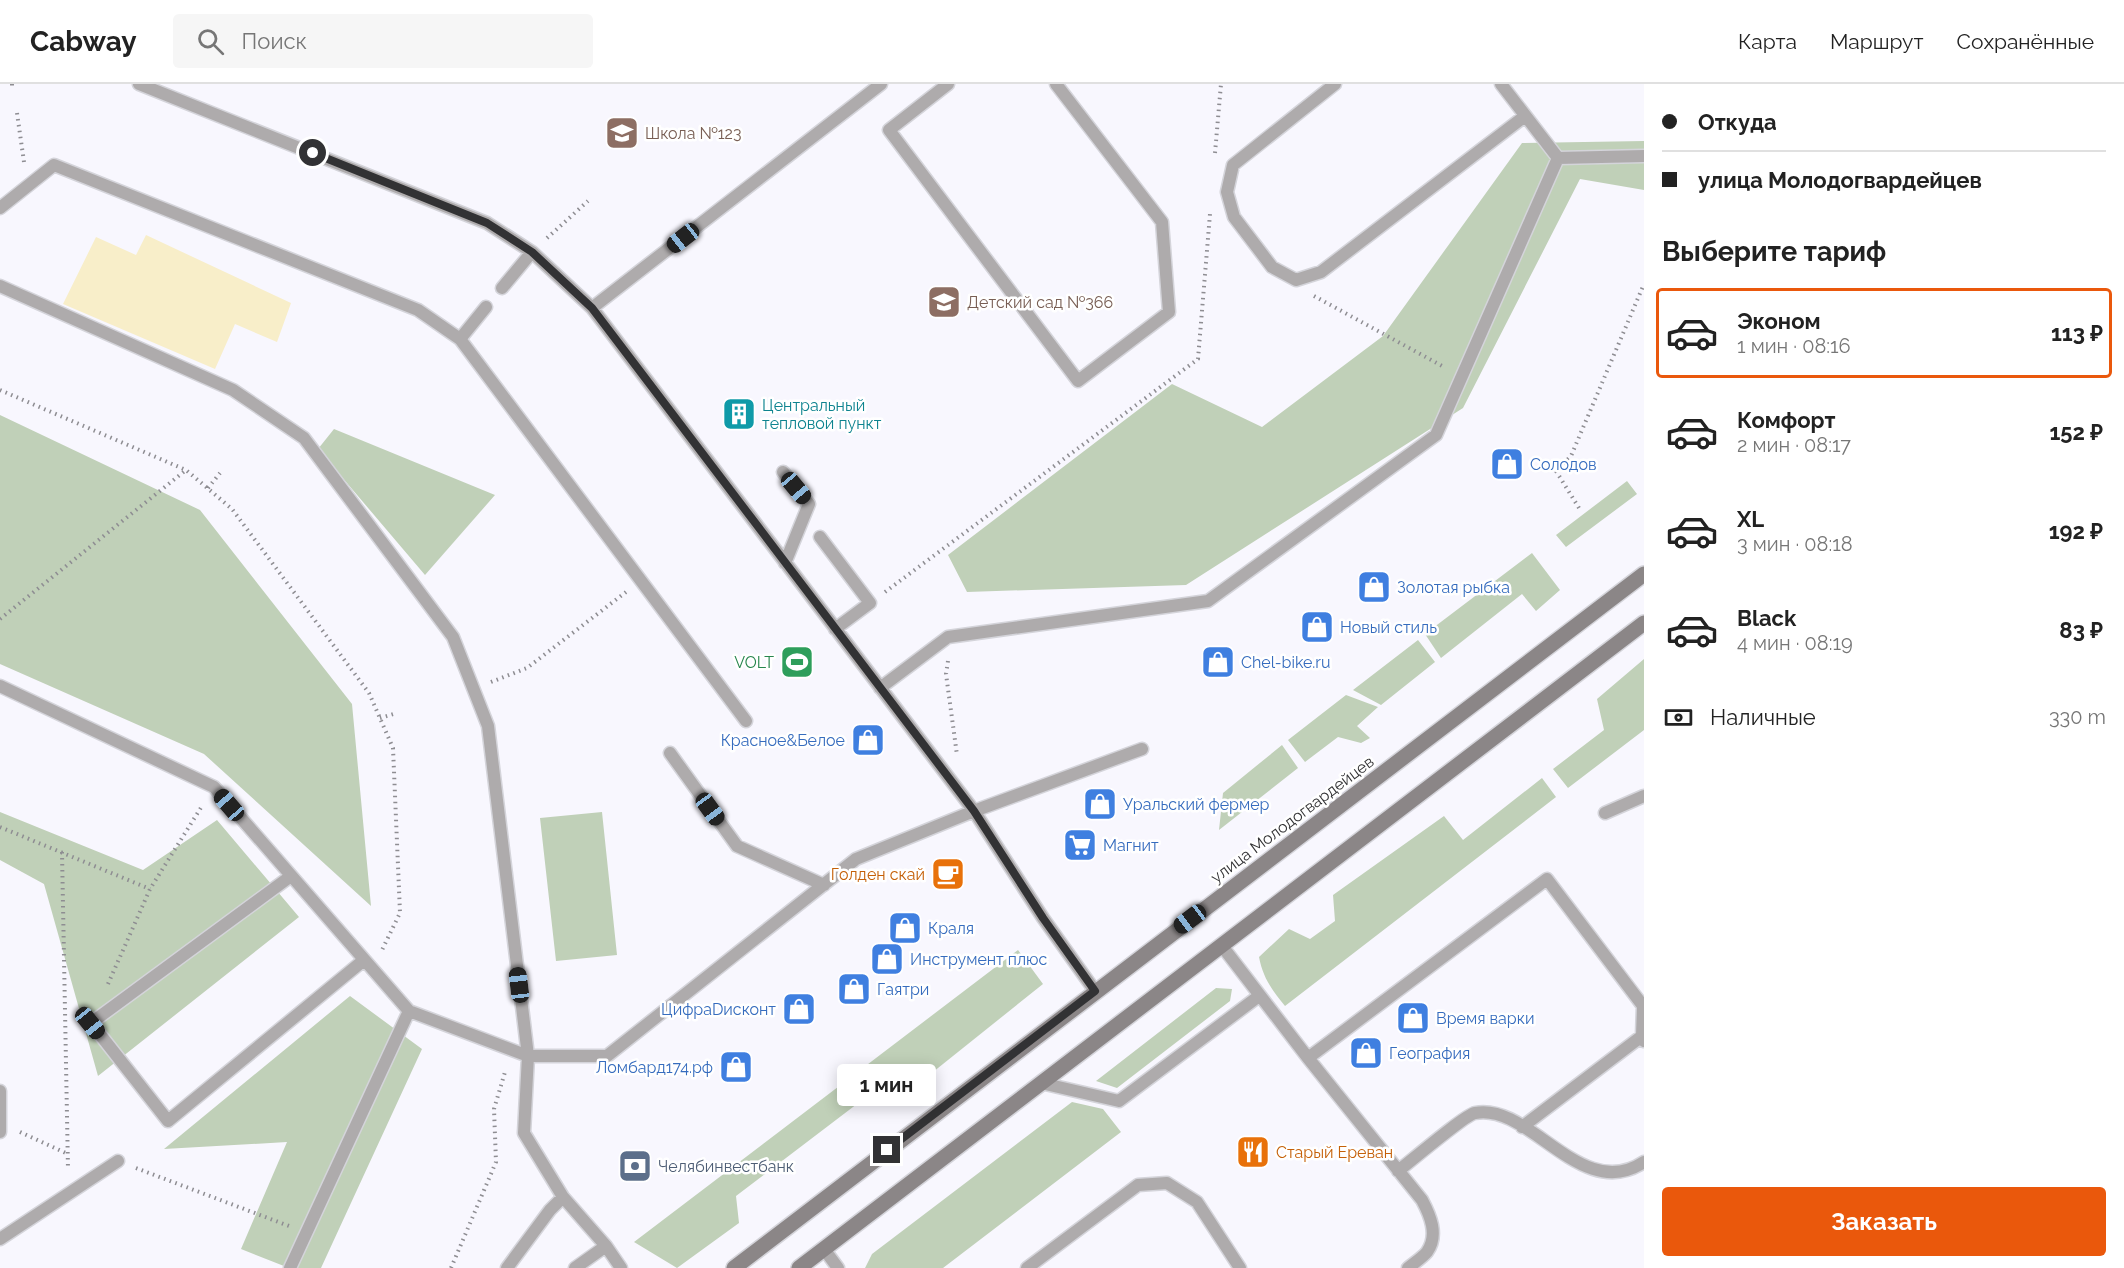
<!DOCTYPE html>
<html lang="ru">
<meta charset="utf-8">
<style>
:root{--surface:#fff;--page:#f6f6f6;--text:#222;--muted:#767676;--line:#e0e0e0;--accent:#ea580c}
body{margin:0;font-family:Raleway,sans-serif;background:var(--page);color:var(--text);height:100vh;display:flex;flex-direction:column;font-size:22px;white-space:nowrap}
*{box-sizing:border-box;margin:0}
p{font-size:20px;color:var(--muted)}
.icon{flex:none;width:33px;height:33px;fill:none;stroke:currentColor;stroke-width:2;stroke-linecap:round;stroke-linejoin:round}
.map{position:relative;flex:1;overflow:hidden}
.panel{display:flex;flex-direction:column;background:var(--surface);width:480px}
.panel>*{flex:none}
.top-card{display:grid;align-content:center;height:132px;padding:0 18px;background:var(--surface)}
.end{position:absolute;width:27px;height:27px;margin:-14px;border:8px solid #323234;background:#fff;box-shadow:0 0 0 3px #fff}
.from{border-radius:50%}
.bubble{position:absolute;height:42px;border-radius:6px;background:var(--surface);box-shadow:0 3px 15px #0003;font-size:20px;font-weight:700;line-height:42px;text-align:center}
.car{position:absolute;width:18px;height:36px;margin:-18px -9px;border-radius:8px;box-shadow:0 0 4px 2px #0007;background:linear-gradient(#222 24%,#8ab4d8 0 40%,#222 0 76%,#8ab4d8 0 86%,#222 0)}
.top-card b{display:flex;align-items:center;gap:21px;height:57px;font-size:22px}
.top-card b+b{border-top:2px solid var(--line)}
.top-card i{width:15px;height:15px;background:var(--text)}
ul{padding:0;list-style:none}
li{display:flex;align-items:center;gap:18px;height:90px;margin:0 12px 9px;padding:0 6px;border:3px solid transparent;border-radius:6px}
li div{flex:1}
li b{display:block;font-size:22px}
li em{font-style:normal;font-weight:700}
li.selected{border-color:var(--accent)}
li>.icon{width:54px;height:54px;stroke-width:1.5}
h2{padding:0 18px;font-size:27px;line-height:72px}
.pay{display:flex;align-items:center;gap:15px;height:66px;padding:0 18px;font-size:22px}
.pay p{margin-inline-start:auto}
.button{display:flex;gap:12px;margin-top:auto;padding:12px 18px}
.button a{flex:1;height:69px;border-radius:6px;background:var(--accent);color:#fff;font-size:24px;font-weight:700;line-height:69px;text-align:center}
header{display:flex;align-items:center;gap:36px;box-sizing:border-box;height:84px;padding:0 30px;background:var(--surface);border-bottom:2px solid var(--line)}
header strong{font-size:28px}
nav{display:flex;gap:33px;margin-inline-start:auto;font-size:21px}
.search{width:420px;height:54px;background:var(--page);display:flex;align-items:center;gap:15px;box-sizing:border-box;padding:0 21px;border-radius:6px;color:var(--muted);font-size:22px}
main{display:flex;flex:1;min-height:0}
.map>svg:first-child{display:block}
</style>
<header>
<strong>Cabway</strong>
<div class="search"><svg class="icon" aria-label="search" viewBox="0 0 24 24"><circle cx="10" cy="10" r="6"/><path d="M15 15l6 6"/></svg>Поиск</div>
<nav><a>Карта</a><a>Маршрут</a><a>Сохранённые</a></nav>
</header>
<main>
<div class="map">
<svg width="1644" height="1184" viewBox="0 0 1644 1184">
<rect width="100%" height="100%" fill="#f8f7fe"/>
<path fill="#c0d0b8" d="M 1644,57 L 1644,106 L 1580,95 L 1463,324 L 1186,501 L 967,508 L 948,471 L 1172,300 L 1262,343 L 1383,252 L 1522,59 Z
M 0,331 L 200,426 L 352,620 L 371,822 L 204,670 L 0,580 Z
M 334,345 L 495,411 L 425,491 L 318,365 Z
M 1627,397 L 1637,410 L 1566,463 L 1556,451 Z
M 1532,469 L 1560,506 L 1536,527 L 1522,510 L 1441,574 L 1425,550 Z
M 1418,556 L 1435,578 L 1381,621 L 1353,606 Z
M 1644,575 L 1644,646 L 1568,704 L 1553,685 L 1604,646 L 1597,615 Z
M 1346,611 L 1378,623 L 1357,642 L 1370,654 L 1361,659 L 1338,653 L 1305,678 L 1288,656 Z
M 1282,661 L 1298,684 L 1219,746 L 1223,709 Z
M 1542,694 L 1556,713 L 1285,922 C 1272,906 1263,894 1259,873 L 1289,845 L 1310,855 L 1335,837 L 1333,811 L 1444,732 L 1463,756 Z
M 0,728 L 143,786 L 217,736 L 299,833 L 98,992 L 44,800 L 0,776 Z
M 602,728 L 617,871 L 556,877 L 540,734 Z
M 1018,866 L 1043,900 L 923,996 L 899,988 L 736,1112 L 739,1139 L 677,1184 L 634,1158 Z
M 1216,904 L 1232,905 L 1230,917 L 1117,1004 L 1096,997 Z
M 350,912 L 422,965 L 321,1184 L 289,1184 L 241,1165 L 287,1058 L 164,1065 Z
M 1072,1018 L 1103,1025 L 1121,1048 L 943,1184 L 865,1184 L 872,1170 Z"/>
<path fill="#f8eec9" d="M 146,151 L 291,219 L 277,258 L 235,240 L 215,285 L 63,220 L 96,153 L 136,171 Z"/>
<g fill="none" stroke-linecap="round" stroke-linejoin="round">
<defs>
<path id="service" d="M 139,0 L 487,139 L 532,168 L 592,224 L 974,727 L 1043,834 L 1095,907
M 948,0 L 889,46 L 1078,297 L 1169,228 L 1162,138 L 1056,0
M 1335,0 L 1233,81 L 1227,108 L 1234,133 L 1272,183 L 1296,196 L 1321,188 L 1525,32
M 1501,0 L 1558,74
M 0,124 L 54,81 L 418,226 L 460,255 L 746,637
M 0,202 L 233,306 L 304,354 L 453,553 L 488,642 L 528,972 L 607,972 L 856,775 L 974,727 L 1142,665
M 502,204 L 532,168
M 592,224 L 881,0
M 460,255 L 486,223
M 783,388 L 809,420 L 785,479
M 820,453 L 870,519 L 835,545
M 0,602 L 214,703 L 409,927 L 528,972 L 524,1049 L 563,1113 L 606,1162 L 621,1184
M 880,604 L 948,553 L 1208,517 L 1436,351 L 1558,74 L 1644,72
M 670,669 L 737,762 L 824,801
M 1605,729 L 1644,712
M 291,792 L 91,939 L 168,1037 L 364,876
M 1222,862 L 1308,974 L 1422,1116 C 1430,1131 1439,1151 1427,1168 C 1422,1174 1414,1179 1408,1184
M 1308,974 L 1547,795 L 1643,922 L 1642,952 L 1644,957
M 1041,999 L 1119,1017 L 1259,912
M 0,1007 L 0,1048
M 1522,1043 L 1642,952
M 1398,1087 C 1411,1077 1465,1031 1475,1029 C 1530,1018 1581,1120 1644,1078
M 0,1155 L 118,1077
M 824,1165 L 838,1184
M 290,1184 L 409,927
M 507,1184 L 550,1126 L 563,1113
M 575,1184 L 606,1162
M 1027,1184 L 1138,1101 L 1167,1099 L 1197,1118 L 1240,1184"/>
<path id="secondary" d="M 734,1184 L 1644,490
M 799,1184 L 1644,539"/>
</defs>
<use href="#service" stroke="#d4d4da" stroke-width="15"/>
<use href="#secondary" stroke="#d4d4da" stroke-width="18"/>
<path stroke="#8e8d92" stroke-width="4" stroke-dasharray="1.5 4.5" stroke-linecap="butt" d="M 12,0 L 12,3
M 17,29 L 24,78
M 1215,69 L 1221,0
M 547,154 L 588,117
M 1314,212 L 1444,283
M 0,306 L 186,386 L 232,425 L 369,609 L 393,664 L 400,829 L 382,866
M 208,404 L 220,389
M 1579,424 L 1556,387 L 1571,372 L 1644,200
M 885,508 L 1198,275 L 1210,130
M 0,535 L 186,386
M 948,577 L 946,590 L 957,671
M 491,598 L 527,584 L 626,508
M 380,634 L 397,629
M 0,743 L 150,805
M 62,768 L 68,1085
M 108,900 L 150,805 L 202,722
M 20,1048 L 68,1070
M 136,1084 L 289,1142
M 451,1184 L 496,1078 L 494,1025 L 505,988"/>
<use href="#service" stroke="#aeabac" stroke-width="12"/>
<use href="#secondary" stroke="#8b8687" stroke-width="15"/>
</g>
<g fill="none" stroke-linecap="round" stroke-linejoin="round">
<path stroke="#323234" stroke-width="8" d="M 313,69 L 487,139 L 532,168 L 592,224 L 974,727 L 1043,834 L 1095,907 L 887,1066"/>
</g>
<defs>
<symbol id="school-square" viewBox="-11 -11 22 22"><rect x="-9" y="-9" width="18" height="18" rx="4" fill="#8d6e63" stroke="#fff"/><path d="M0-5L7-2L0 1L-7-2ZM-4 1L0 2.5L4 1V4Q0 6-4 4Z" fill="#fff"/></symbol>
<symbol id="building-square" viewBox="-11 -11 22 22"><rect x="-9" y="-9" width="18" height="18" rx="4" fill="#0f9aa8" stroke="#fff"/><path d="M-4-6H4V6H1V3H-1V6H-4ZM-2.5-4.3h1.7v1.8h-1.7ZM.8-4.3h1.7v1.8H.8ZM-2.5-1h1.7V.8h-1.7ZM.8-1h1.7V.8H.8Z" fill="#fff"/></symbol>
<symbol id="shop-square" viewBox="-11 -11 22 22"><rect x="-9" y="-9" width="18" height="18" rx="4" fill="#3f7fe0" stroke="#fff"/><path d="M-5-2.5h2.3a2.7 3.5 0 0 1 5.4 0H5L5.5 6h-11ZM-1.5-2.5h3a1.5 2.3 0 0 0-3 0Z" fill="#fff"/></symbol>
<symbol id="stadium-square" viewBox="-11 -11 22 22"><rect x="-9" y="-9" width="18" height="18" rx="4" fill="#2e9e5b" stroke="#fff"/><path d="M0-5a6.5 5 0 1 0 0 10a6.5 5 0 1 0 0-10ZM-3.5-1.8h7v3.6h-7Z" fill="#fff"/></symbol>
<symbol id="supermarket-square" viewBox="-11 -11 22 22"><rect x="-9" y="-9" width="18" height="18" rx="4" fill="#3f7fe0" stroke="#fff"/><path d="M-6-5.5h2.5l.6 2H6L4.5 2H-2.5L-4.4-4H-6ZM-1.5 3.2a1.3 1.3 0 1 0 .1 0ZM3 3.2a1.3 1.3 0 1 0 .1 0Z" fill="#fff"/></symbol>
<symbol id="cafe-square" viewBox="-11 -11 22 22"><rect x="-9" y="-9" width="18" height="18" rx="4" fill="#e8710a" stroke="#fff"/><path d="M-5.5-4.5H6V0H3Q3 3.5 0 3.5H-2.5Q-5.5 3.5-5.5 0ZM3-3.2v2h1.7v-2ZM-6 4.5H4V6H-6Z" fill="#fff"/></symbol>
<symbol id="restaurant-square" viewBox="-11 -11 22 22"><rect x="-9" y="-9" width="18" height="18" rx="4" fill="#e8710a" stroke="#fff"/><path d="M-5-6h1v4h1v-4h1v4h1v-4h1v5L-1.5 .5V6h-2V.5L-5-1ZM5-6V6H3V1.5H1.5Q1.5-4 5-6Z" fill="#fff"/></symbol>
<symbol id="bank-square" viewBox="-11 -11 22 22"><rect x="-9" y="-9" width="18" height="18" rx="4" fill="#5c6f8a" stroke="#fff"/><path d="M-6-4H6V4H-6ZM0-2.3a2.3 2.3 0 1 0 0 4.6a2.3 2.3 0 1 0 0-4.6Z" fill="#fff"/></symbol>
</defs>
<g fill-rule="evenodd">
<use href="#school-square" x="603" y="30" width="38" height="38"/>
<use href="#school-square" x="925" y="199" width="38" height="38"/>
<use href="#building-square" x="720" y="311" width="38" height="38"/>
<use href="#shop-square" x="1488" y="361" width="38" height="38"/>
<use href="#shop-square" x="1355" y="484" width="38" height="38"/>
<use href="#shop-square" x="1298" y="524" width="38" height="38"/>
<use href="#stadium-square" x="778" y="559" width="38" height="38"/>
<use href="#shop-square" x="1199" y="559" width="38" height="38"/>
<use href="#shop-square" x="849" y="637" width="38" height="38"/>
<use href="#shop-square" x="1081" y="701" width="38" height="38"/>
<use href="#supermarket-square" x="1061" y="742" width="38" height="38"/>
<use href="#cafe-square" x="929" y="771" width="38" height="38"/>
<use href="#shop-square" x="886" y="825" width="38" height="38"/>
<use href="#shop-square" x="868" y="856" width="38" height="38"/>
<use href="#shop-square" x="835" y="886" width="38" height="38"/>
<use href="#shop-square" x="780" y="906" width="38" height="38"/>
<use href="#shop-square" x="1394" y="915" width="38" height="38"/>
<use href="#shop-square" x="1347" y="950" width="38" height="38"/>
<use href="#shop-square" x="717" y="964" width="38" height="38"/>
<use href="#restaurant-square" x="1234" y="1049" width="38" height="38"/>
<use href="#bank-square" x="616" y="1063" width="38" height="38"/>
</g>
<g text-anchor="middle" stroke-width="5" stroke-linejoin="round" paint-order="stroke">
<g font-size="16" fill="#785e54" stroke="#fff" text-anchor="start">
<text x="645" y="55">Школа №123</text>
<text x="967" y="224">Детский сад №366</text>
</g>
<g font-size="16" fill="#0d838f" stroke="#fff" text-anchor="start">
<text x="762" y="327">Центральный<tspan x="762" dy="18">тепловой пункт</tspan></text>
</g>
<g font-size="16" fill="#366cbe" stroke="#fff" text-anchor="start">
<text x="1530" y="386">Солодов</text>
<text x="1397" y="509">Золотая рыбка</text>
<text x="1340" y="549">Новый стиль</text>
<text x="1241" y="584">Chel-bike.ru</text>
<text x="845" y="662" text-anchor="end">Красное&amp;Белое</text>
<text x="1123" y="726">Уральский фермер</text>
<text x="1103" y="767">Магнит</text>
<text x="928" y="850">Краля</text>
<text x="910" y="881">Инструмент плюс</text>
<text x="877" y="911">Гаятри</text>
<text x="776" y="931" text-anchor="end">ЦифраDисконт</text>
<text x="1436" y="940">Время варки</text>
<text x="1389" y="975">География</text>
<text x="713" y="989" text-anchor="end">Ломбард174.рф</text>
</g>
<g font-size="16" fill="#27864d" stroke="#fff" text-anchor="end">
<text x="774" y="584">VOLT</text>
</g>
<g font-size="16" fill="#323234" stroke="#fff">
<text transform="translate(1292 735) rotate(-37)" y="6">улица Молодогвардейцев</text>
</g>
<g font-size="16" fill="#c56008" stroke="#fff" text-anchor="end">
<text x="925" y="796">Голден скай</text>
<text x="1276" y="1074" text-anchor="start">Старый Ереван</text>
</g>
<g font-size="16" fill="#4e5e75" stroke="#fff" text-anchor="start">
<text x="658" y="1088">Челябинвестбанк</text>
</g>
</g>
</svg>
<i class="end from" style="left:313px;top:69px"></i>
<i class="end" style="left:887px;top:1066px"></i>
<div class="bubble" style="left:837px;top:980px;width:99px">1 мин</div>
<i class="car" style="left:683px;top:154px;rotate:232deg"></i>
<i class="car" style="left:796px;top:404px;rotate:140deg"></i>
<i class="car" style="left:229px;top:721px;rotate:319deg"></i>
<i class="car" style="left:710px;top:725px;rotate:144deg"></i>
<i class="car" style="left:1190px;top:835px;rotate:233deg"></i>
<i class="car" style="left:519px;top:901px;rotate:353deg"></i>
<i class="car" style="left:90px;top:939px;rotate:141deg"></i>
</div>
<section class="panel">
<div class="top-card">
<b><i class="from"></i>Откуда</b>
<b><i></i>улица Молодогвардейцев</b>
</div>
<h2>Выберите тариф</h2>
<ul>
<li class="selected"><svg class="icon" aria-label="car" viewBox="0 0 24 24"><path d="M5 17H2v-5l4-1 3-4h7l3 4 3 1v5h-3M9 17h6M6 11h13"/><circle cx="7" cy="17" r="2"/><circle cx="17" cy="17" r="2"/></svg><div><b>Эконом</b><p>1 мин · 08:16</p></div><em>113 ₽</em></li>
<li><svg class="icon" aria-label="car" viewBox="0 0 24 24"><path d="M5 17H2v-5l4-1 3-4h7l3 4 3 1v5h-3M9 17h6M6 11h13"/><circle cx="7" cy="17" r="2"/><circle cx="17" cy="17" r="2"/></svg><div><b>Комфорт</b><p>2 мин · 08:17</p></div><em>152 ₽</em></li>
<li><svg class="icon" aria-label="car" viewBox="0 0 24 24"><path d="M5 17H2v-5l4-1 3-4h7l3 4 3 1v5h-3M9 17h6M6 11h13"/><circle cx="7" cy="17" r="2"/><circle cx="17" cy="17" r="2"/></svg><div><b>XL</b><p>3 мин · 08:18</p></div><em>192 ₽</em></li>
<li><svg class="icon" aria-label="car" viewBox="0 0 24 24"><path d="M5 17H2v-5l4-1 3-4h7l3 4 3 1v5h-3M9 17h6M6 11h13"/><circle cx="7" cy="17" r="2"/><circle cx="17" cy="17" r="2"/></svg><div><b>Black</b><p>4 мин · 08:19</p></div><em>83 ₽</em></li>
</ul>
<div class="pay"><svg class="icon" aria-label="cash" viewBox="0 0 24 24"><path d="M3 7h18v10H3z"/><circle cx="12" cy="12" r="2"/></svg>Наличные<p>330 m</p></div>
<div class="button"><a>Заказать</a></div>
</section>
</main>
